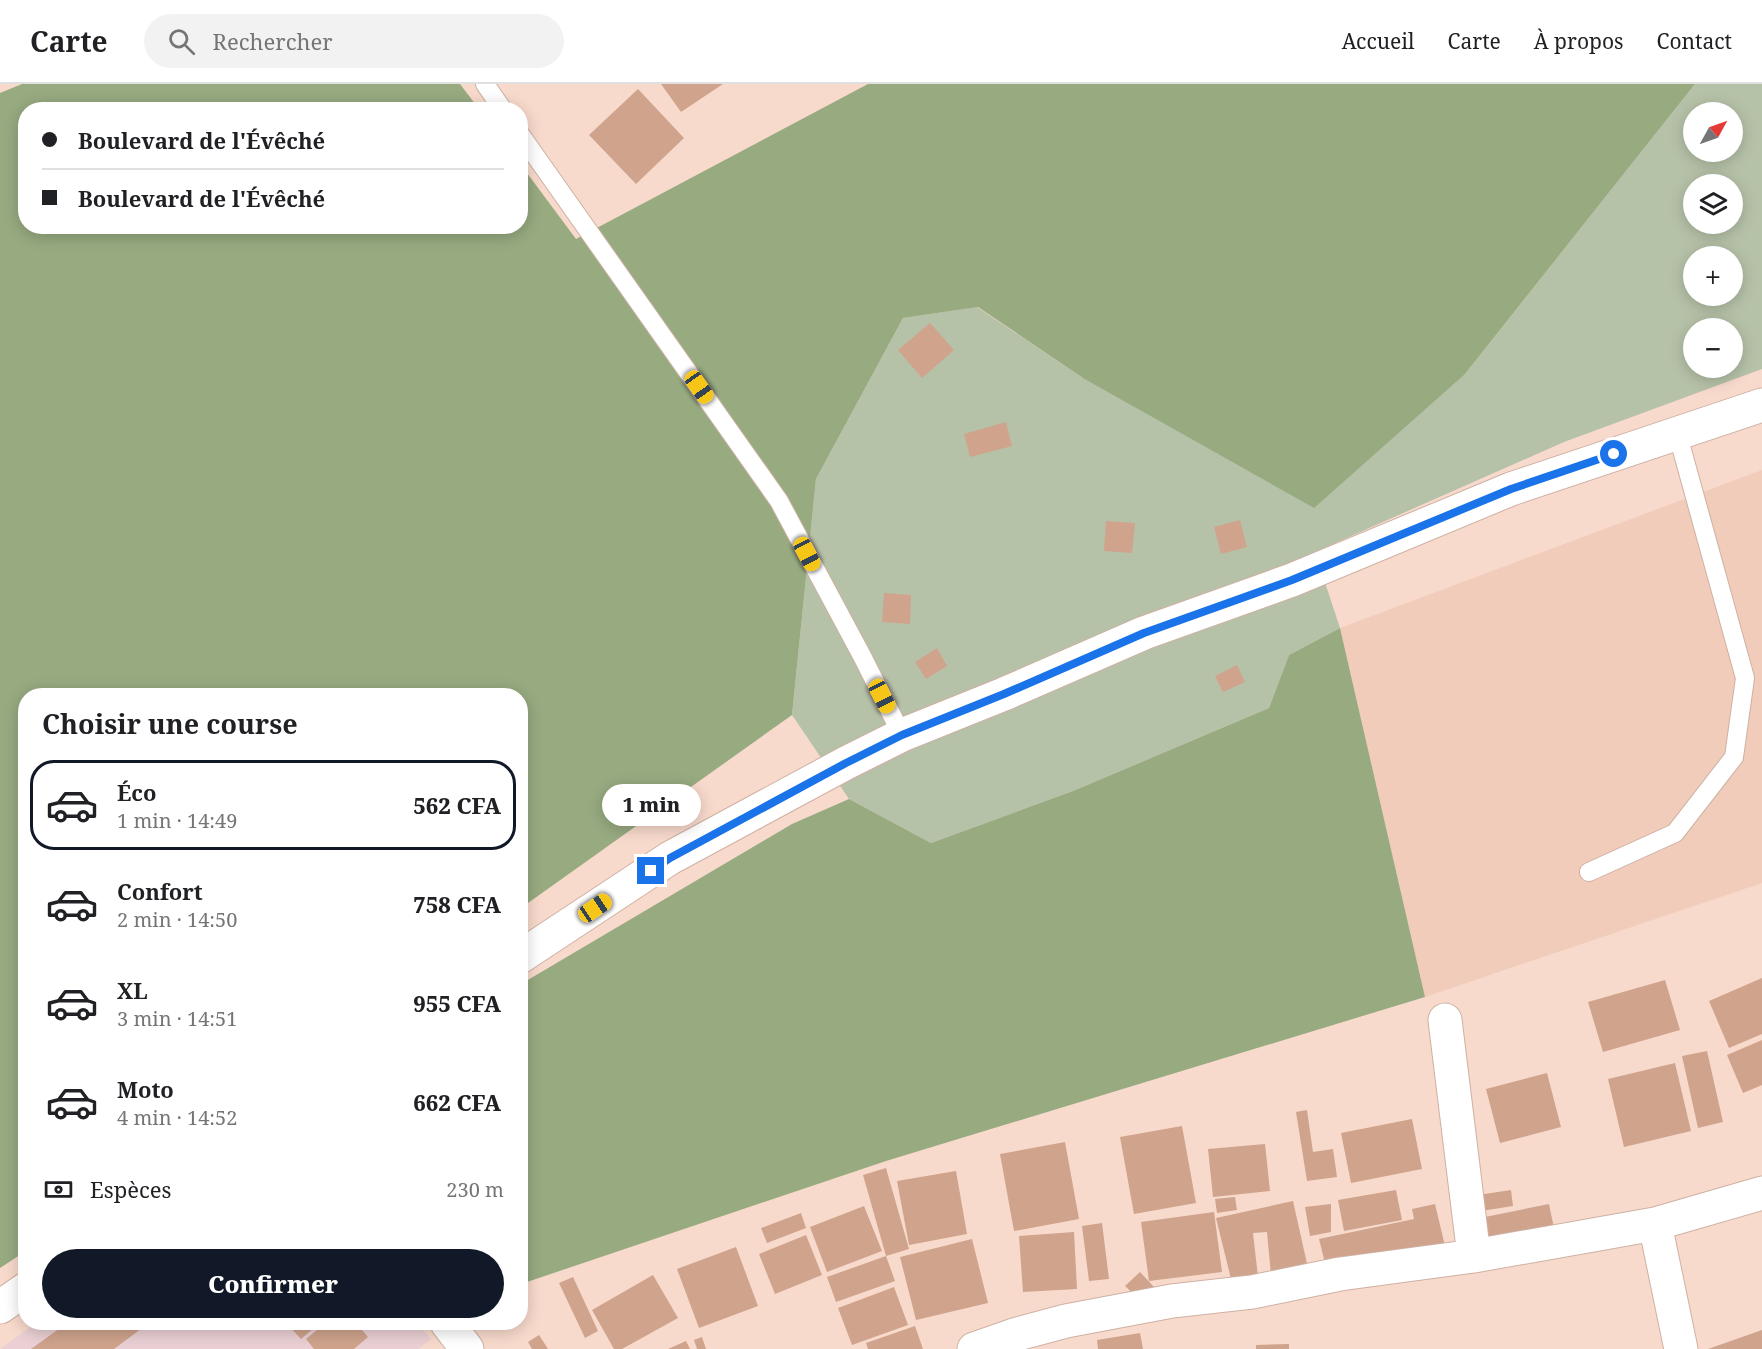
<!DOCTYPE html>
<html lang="fr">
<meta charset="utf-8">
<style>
:root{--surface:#fff;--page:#f2f2f2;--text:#202124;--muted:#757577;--line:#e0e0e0;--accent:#111827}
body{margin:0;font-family:"Noto Serif",serif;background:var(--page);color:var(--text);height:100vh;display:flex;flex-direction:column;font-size:22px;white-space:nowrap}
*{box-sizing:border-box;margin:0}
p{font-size:20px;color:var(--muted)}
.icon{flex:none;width:33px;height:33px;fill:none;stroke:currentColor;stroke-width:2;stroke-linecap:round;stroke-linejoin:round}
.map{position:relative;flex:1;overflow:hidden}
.details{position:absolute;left:18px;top:604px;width:510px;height:642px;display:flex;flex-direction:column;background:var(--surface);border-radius:24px;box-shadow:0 3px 15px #0003}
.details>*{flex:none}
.top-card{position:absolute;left:18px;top:18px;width:510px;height:132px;border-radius:24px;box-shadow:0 3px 15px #0003;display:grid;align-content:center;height:132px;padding:0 24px;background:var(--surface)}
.needle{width:39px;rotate:50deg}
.buttons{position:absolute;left:1683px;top:18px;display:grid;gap:12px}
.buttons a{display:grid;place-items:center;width:60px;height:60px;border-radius:50%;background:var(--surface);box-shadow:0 3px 15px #0003;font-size:30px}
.end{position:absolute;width:27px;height:27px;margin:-14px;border:8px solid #1a73e8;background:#fff;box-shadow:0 0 0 3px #fff}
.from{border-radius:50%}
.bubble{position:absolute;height:42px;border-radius:21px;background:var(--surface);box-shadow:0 3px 15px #0003;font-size:20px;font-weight:800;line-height:42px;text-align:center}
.car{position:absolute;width:18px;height:36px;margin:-18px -9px;border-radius:8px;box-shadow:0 0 4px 2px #0007;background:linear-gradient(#f5c518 24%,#345 0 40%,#f5c518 0 76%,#345 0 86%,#f5c518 0)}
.top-card b{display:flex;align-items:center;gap:21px;height:57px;font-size:22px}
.top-card b+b{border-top:2px solid var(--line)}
.top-card i{width:15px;height:15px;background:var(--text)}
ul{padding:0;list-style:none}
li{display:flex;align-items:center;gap:18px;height:90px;margin:0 12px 9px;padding:0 12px;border:3px solid transparent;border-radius:24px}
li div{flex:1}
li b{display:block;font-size:22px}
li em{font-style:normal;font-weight:800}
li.active{border-color:var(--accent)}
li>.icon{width:54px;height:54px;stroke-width:1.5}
h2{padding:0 24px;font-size:27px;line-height:72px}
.pay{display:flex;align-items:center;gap:15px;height:66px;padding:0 24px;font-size:22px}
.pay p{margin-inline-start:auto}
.primary-button{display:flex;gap:12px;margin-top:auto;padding:12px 24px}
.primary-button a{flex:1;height:69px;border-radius:36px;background:var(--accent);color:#fff;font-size:24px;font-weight:800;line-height:69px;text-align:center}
header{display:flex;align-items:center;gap:36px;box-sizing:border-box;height:84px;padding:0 30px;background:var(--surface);border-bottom:2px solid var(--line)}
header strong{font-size:28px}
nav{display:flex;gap:33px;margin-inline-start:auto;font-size:21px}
.search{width:420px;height:54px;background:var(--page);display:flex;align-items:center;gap:15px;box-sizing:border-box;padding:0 21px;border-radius:33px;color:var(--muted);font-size:22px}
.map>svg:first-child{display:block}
</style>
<header>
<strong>Carte</strong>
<div class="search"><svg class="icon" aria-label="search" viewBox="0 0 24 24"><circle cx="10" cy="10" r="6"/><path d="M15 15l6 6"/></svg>Rechercher</div>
<nav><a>Accueil</a><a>Carte</a><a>À propos</a><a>Contact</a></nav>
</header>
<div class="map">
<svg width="1762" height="1265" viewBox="0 0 1762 1265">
<rect width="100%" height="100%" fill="#f8dacc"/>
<path fill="#f1ccbb" d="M 1762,386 L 1762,799 L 1425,913 L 1340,544 Z"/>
<path fill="#ead0d4" d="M 36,1239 L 418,1239 L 431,1255 L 419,1265 L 0,1265 Z"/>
<path fill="#b6c2a8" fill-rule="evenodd" d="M 1695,0 L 1762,0 L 1762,285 L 1564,358 L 1315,468 L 1340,544 L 1289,571 L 1269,624 L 1073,707 L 931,759 L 849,715 L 792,631 L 816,395 L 903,234 L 977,223 L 1083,294 L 1465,290 ZM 1694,28 L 1732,28 L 1732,68 L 1694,68 ZM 1694,100 L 1732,100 L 1732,140 L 1694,140 ZM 1694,172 L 1732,172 L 1732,212 L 1694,212 ZM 1694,244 L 1732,244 L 1732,284 L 1694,284 Z"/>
<path fill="#97aa80" d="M 22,0 L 460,0 L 479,25 L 26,26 L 26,142 L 520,142 L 521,81 L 576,155 L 868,0 L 1695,0 L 1465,290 L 1314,424 L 1083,294 L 978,223 L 903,234 L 816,395 L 792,631 L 521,824 L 520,612 L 26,612 L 26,1167 L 0,1184 L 0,9 Z
M 1340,544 L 1425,913 L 886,1077 L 521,1200 L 521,900 L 792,740 L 849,715 L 931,759 L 1073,707 L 1269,624 L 1289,571 Z"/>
<path fill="#cfa38c" d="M 661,0 L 723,0 L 681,28 Z
M 638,5 L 684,54 L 636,100 L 589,51 Z
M 930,239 L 954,266 L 922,294 L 898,266 Z
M 1006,338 L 1012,362 L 970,373 L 964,350 Z
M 1240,436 L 1247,463 L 1221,470 L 1214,443 Z
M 1106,437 L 1135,439 L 1132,469 L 1104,467 Z
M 884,509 L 911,511 L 910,540 L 882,538 Z
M 937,564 L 947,582 L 926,595 L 915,578 Z
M 1237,581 L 1245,598 L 1223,608 L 1215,592 Z
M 1762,894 L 1762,950 L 1729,964 L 1709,917 Z
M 1665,896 L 1680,946 L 1603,968 L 1588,918 Z
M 1762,956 L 1762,1001 L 1743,1009 L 1727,971 Z
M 1707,967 L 1723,1038 L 1698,1044 L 1682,972 Z
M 1675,979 L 1691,1047 L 1624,1063 L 1608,995 Z
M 1547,989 L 1561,1043 L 1500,1059 L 1486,1005 Z
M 1307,1026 L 1313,1068 L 1333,1065 L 1337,1093 L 1307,1097 L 1296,1028 Z
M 1412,1035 L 1422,1085 L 1351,1099 L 1341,1049 Z
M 1182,1042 L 1196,1119 L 1134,1130 L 1120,1053 Z
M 1065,1058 L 1079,1135 L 1014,1147 L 1000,1070 Z
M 1265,1060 L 1270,1107 L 1213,1113 L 1208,1065 Z
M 886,1084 L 909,1165 L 886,1172 L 863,1091 Z
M 956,1087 L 967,1150 L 909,1161 L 897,1097 Z
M 1396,1106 L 1402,1136 L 1344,1147 L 1338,1116 Z
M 1511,1106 L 1513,1122 L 1481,1127 L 1478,1111 Z
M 1235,1113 L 1237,1126 L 1217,1129 L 1215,1115 Z
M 1293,1117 L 1310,1193 L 1271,1191 L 1267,1148 L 1253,1149 L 1258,1193 L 1232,1199 L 1216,1134 Z
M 1331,1120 L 1331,1148 L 1310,1152 L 1305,1123 Z
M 1435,1120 L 1445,1162 L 1327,1187 L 1319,1155 L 1414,1135 L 1412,1125 Z
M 1549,1120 L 1555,1149 L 1491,1162 L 1485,1133 Z
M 864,1122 L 882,1167 L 827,1188 L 810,1143 Z
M 1214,1128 L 1222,1188 L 1149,1197 L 1141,1138 Z
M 801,1129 L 806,1144 L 767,1159 L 761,1144 Z
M 1102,1139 L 1109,1195 L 1089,1197 L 1082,1142 Z
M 1074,1148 L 1077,1205 L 1023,1208 L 1019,1152 Z
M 806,1151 L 822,1191 L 775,1210 L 759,1170 Z
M 972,1155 L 988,1219 L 916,1236 L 900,1173 Z
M 736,1163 L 758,1222 L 699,1244 L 677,1185 Z
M 886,1172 L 895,1197 L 836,1218 L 827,1193 Z
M 1140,1188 L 1154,1203 L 1140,1216 L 1125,1202 Z
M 653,1191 L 678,1234 L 622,1265 L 614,1265 L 592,1226 Z
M 573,1193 L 598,1247 L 585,1254 L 559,1199 Z
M 894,1203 L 908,1241 L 852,1261 L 838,1224 Z
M 67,1239 L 149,1239 L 114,1265 L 31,1265 Z
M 286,1239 L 320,1239 L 301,1255 Z
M 325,1239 L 356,1239 L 368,1253 L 354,1265 L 314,1265 L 306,1255 Z
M 915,1242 L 923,1265 L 868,1265 L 866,1259 Z
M 1762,1246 L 1762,1265 L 1708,1265 Z
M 1140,1249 L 1143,1265 L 1098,1265 L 1097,1256 Z
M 539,1251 L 548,1265 L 532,1265 L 528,1258 Z
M 702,1253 L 706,1265 L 697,1265 L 694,1256 Z
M 686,1257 L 690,1265 L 668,1265 Z
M 1289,1260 L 1289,1265 L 1256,1265 L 1256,1261 Z"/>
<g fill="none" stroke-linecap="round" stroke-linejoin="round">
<defs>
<path id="service" d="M 485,0 L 503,26
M 520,50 L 779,417 L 862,572 L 902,651
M 1589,788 L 1675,749 L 1734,673 L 1745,594 L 1677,348"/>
<path id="minor" d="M 1445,936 L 1474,1172
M 1655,1140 L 1681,1265
M 447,1239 L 467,1265
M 974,1265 L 1014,1251 L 1066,1237 L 1172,1217 L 1252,1208 L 1340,1190 L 1474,1172 L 1655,1140 L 1762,1109"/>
<path id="primary" d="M 520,873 L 670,774 L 846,679 L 902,651 L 1004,610 L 1144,549 L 1292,496 L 1511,405 L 1762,321
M 0,1223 L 26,1205"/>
</defs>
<use href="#service" stroke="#ceb1a3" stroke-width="20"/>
<use href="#minor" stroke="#ceb1a3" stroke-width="35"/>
<use href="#primary" stroke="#ceb1a3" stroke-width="35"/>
<use href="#service" stroke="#fff" stroke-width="18"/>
<use href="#minor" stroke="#fff" stroke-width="33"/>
<use href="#primary" stroke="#fff" stroke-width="33"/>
</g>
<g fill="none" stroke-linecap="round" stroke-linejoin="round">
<path stroke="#1a73e8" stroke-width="8" d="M 651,787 L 670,774 L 846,679 L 902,651 L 1004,610 L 1144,549 L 1292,496 L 1511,405 L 1614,370"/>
</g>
</svg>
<div class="buttons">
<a><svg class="needle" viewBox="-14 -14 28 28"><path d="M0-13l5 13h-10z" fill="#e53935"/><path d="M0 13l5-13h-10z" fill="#757577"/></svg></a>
<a><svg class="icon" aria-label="layers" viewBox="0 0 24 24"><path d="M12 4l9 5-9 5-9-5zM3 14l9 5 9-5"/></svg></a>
<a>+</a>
<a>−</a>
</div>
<i class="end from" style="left:1614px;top:370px"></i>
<i class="end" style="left:651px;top:787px"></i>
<div class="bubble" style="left:602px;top:700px;width:99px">1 min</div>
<i class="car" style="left:699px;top:303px;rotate:145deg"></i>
<i class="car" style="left:807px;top:470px;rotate:152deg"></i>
<i class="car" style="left:882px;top:612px;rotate:153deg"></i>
<i class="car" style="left:595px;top:824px;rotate:56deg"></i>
<div class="top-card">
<b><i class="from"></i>Boulevard de l'Évêché</b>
<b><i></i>Boulevard de l'Évêché</b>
</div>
<section class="details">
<h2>Choisir une course</h2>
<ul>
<li class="active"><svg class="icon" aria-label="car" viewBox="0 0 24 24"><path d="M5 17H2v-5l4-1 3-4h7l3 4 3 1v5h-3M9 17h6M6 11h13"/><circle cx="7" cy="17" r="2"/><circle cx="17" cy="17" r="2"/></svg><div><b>Éco</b><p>1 min · 14:49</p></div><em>562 CFA</em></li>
<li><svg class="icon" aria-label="car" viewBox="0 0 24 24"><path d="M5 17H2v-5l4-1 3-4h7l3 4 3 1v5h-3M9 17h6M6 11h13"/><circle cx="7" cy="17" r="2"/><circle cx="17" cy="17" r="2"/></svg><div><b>Confort</b><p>2 min · 14:50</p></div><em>758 CFA</em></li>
<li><svg class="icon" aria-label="car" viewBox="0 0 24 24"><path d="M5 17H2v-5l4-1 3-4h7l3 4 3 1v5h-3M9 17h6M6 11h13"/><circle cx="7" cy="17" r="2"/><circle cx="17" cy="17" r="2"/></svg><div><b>XL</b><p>3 min · 14:51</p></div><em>955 CFA</em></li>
<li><svg class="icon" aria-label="car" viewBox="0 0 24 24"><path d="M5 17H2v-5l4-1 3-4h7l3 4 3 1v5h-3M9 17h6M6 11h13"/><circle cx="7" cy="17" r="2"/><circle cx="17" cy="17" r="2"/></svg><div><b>Moto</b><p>4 min · 14:52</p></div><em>662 CFA</em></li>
</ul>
<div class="pay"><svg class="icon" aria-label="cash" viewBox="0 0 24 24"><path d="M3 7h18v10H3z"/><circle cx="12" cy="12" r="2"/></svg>Espèces<p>230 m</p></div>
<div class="primary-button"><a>Confirmer</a></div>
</section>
</div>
